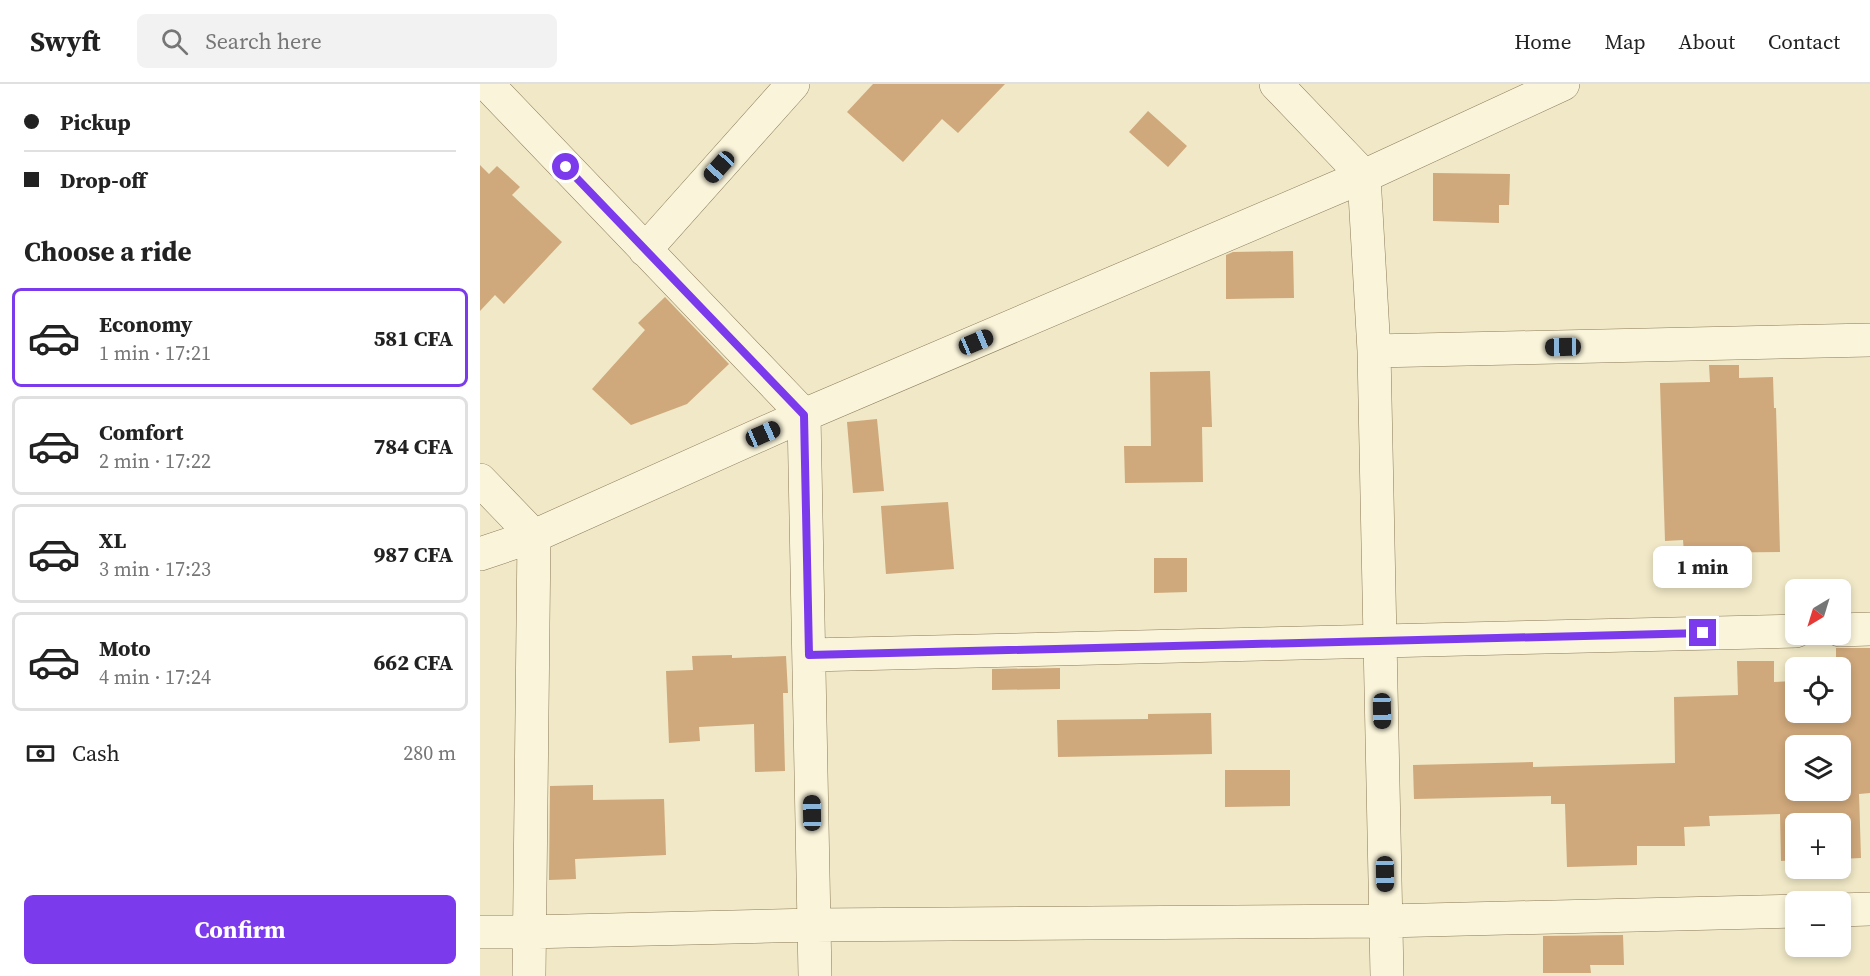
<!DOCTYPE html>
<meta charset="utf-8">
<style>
:root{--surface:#fff;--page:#f2f2f2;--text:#222;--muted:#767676;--line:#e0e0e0;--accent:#7c3aed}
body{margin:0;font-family:"Source Serif 4",serif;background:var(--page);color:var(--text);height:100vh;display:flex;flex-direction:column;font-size:22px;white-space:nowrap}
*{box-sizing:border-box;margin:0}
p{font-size:20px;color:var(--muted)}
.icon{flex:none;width:33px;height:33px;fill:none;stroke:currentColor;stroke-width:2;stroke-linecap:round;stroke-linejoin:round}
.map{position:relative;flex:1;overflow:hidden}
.drawer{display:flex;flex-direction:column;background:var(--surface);width:480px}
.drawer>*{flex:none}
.banner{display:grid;align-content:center;height:132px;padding:0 24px;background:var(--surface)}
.needle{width:39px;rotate:218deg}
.controls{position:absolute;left:1305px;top:495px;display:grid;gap:12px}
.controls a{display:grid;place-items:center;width:66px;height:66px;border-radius:9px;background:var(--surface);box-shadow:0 3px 9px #0003;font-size:30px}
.end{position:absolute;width:27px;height:27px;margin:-14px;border:8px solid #7c3aed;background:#fff;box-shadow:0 0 0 3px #fff}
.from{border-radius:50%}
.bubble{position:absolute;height:42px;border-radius:9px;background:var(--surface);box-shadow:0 3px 9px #0003;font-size:20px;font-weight:700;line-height:42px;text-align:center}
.car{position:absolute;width:18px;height:36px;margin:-18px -9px;border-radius:8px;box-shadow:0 0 4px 2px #0007;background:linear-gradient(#222 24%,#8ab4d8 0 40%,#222 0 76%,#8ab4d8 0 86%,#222 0)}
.banner b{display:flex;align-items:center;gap:21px;height:57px;font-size:22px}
.banner b+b{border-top:2px solid var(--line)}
.banner i{width:15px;height:15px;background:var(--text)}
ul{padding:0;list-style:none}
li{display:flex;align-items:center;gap:18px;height:99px;margin:0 12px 9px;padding:0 12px;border:3px solid var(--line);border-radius:9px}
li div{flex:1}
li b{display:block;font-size:22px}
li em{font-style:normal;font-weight:700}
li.selected{border-color:var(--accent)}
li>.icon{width:54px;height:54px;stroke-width:1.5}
h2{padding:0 24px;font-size:27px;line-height:72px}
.pay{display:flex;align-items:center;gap:15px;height:66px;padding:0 24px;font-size:22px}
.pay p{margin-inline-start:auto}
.cta{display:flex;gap:12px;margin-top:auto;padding:12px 24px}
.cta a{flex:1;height:69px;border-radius:9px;background:var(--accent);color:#fff;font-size:24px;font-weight:700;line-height:69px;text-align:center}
header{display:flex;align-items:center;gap:36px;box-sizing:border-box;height:84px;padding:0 30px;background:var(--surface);border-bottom:2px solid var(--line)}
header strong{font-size:28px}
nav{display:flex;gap:33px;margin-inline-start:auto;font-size:21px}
.search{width:420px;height:54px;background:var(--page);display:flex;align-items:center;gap:15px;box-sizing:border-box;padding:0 21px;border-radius:9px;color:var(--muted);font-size:22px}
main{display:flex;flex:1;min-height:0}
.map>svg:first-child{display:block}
</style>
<header>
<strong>Swyft</strong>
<div class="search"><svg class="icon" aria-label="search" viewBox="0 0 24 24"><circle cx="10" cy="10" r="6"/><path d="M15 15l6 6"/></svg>Search here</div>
<nav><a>Home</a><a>Map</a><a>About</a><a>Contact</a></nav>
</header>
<main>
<section class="drawer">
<div class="banner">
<b><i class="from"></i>Pickup</b>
<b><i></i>Drop-off</b>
</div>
<h2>Choose a ride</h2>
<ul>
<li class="selected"><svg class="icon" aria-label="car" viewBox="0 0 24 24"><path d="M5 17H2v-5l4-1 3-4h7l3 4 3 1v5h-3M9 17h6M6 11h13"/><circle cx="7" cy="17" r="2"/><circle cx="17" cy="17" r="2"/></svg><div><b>Economy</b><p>1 min · 17:21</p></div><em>581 CFA</em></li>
<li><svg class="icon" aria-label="car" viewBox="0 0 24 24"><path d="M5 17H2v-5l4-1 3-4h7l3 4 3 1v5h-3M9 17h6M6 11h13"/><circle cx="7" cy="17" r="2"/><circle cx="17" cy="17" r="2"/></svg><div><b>Comfort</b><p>2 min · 17:22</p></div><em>784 CFA</em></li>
<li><svg class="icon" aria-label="car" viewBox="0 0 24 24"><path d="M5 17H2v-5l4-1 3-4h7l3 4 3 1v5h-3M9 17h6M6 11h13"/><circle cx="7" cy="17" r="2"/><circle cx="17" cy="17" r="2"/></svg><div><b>XL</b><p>3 min · 17:23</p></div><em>987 CFA</em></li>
<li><svg class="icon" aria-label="car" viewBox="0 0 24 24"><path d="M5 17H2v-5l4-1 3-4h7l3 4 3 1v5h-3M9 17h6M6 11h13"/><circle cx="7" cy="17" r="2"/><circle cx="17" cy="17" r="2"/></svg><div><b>Moto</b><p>4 min · 17:24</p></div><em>662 CFA</em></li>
</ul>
<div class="pay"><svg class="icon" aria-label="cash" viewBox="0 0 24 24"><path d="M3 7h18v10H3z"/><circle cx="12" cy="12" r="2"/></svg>Cash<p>280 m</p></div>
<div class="cta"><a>Confirm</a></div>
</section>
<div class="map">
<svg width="1390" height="892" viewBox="0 0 1390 892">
<rect width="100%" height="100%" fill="#f0e8c6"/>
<path fill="#cfa87b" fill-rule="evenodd" d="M 393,0 L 525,0 L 478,49 L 462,35 L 423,78 L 367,28 Z
M 668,27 L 707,62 L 688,83 L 649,48 Z
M 0,81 L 9,90 L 17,82 L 40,103 L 32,111 L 82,158 L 24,220 L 15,211 L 0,227 Z
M 953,89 L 1030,90 L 1029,121 L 1019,121 L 1019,139 L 953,137 Z
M 813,167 L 814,214 L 746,215 L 746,171 L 753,168 Z
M 185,213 L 249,280 L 207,320 L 151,341 L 112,305 L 165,246 L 158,239 Z
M 1229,281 L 1259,281 L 1259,294 L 1293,293 L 1294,324 L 1296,324 L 1300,468 L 1204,469 L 1203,456 L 1185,457 L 1180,299 L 1230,298 Z
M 730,287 L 732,343 L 722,343 L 723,398 L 645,399 L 644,362 L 671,362 L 670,288 Z
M 397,335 L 404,407 L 373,409 L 367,338 Z
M 468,418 L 474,485 L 406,490 L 401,422 Z
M 674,474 L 707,474 L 707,508 L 674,509 Z
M 1356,564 L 1390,564 L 1390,709 L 1379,710 L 1381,774 L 1360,775 L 1360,740 L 1316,740 L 1316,776 L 1301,777 L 1300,730 L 1229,732 L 1230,742 L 1204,743 L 1205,762 L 1157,762 L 1157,781 L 1087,783 L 1085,720 L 1071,720 L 1071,712 L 934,715 L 933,681 L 1053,678 L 1053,683 L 1195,679 L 1194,613 L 1258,611 L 1257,577 L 1294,577 L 1294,598 L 1316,597 L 1316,628 L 1360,628 L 1360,584 L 1356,584 ZM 1316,662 L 1360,662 L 1360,706 L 1316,706 Z
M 252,571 L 252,574 L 306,572 L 308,609 L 303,609 L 305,687 L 275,688 L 274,640 L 219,643 L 220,657 L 189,659 L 186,587 L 213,586 L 212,572 Z
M 580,584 L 580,605 L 512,606 L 512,585 Z
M 731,629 L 732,670 L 578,673 L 577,636 L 668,635 L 668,630 Z
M 745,686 L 810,686 L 810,722 L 745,723 Z
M 113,701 L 113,716 L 184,715 L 186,771 L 95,775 L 96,795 L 69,796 L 70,702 Z
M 1143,851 L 1144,881 L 1110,881 L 1111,889 L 1063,889 L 1063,852 Z"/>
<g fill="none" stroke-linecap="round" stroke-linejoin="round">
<defs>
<path id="minor" d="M 7,0 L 324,331 L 335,892
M 796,0 L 884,92 L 894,267 L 907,892
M 165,166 L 313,0
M 894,267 L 1390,256
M 0,396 L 54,452 L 49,892
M 0,470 L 54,452 L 324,331 L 884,92 L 1083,0
M 1360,546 L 1390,545
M 329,571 L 1316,547
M 1360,826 L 1390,825
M 0,848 L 48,848 L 334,841 L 906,837 L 1316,827"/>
</defs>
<use href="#minor" stroke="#8c7b5b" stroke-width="34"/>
<use href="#minor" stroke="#faf4da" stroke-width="33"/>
</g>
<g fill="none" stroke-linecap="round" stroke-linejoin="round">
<path stroke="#7c3aed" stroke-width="8" d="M 86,83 L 324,331 L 329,571 L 1223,549"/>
</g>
</svg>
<div class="controls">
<a><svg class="needle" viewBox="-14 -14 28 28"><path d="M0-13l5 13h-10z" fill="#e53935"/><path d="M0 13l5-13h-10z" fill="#767676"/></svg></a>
<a><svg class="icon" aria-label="locate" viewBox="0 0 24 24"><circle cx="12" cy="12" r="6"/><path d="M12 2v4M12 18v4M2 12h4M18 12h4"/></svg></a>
<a><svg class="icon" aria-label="layers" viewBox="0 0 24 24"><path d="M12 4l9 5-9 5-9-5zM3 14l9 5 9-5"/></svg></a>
<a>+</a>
<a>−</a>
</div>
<i class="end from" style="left:86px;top:83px"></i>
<i class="end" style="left:1223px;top:549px"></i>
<div class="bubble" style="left:1173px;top:462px;width:99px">1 min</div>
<i class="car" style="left:239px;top:83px;rotate:222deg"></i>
<i class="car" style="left:496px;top:258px;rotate:67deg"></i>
<i class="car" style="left:1083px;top:263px;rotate:269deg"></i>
<i class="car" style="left:283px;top:350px;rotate:66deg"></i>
<i class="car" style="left:902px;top:627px;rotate:179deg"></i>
<i class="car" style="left:332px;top:729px;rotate:359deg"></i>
<i class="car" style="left:905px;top:790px;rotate:179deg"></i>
</div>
</main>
